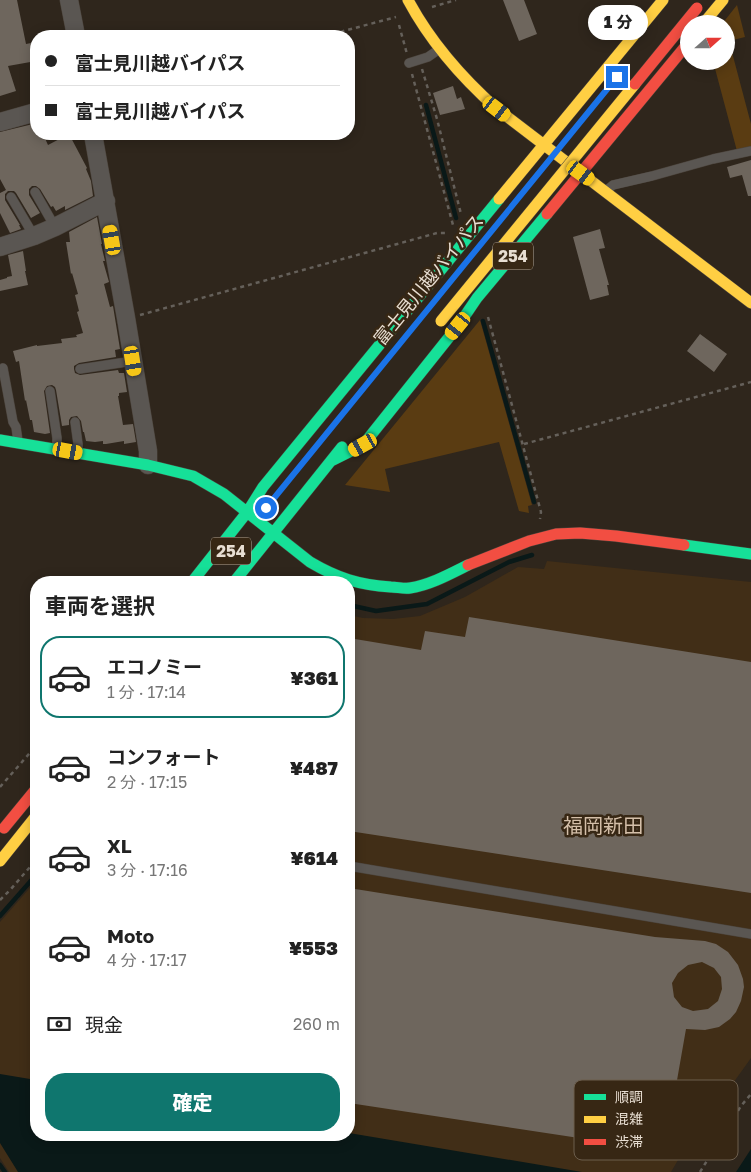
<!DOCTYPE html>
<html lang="ja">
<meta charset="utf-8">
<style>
:root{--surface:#fff;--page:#f6f6f6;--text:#222;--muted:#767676;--line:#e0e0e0;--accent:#0f766e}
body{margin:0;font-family:"Golos Text","Noto Sans JP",sans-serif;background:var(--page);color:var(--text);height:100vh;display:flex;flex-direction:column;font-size:19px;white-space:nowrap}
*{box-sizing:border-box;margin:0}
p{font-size:16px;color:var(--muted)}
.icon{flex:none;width:28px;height:28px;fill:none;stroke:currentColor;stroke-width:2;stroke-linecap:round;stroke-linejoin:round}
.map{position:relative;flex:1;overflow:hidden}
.drawer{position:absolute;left:30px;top:576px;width:325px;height:565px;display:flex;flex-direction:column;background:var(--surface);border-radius:20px;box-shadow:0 2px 12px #0003}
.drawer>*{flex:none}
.hud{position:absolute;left:30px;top:30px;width:325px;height:110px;border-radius:20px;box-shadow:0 2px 12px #0003;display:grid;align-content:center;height:110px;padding:0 15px;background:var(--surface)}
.needle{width:32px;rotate:69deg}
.controls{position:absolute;left:680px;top:15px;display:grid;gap:10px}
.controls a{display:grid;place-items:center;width:55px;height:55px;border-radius:50%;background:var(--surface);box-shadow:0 2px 12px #0003;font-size:25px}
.end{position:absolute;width:22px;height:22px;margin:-11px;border:6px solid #1a73e8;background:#fff;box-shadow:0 0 0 2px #fff}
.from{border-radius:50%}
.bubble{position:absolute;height:35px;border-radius:18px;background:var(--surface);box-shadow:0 2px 12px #0003;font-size:16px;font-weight:800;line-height:35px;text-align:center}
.car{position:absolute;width:15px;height:30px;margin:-15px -8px;border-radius:6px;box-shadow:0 0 4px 1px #0007;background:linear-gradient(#f5c518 24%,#345 0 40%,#f5c518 0 76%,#345 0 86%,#f5c518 0)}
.hud b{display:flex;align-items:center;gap:18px;height:48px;font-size:19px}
.hud b+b{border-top:1px solid var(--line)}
.hud i{width:12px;height:12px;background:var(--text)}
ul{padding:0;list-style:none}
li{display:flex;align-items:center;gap:15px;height:82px;margin:0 10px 8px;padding:0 5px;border:2px solid transparent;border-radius:20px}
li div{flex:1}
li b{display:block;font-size:19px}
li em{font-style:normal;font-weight:800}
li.selected{border-color:var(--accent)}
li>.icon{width:45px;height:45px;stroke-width:1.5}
h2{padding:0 15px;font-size:22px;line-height:60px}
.pay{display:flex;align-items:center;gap:12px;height:55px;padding:0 15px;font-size:19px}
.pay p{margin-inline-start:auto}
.button{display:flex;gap:10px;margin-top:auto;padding:10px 15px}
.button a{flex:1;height:58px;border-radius:20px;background:var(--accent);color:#fff;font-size:20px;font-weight:800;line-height:58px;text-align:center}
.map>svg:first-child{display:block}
</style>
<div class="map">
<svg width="751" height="1172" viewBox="0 0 751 1172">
<rect width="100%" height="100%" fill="#2f261c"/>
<path fill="#412e17" d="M 547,561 L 751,582 L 751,1058 L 678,1160 L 671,1172 L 9,1172 L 0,1158 L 0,922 L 36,881 L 36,1135 L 349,1135 L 349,615 L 363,618 L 393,619 L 420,616 L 465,597 L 518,567 L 544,569 Z"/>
<path fill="#5a3c12" d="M 737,5 L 745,37 L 729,41 L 751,124 L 751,147 L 737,151 L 713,61 L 726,61 L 726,24 L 722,24 Z
M 480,320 L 532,505 L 528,506 L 529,513 L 519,511 L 499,442 L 385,469 L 390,492 L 345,485 Z"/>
<path fill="#0a1918" d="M 0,1074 L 36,1080 L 36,1135 L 349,1135 L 349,1133 L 582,1172 L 18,1172 L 0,1143 Z
M 751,1149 L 751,1172 L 736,1172 Z"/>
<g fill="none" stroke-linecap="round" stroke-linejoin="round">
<path stroke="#0a1918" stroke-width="4.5" d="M 426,105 L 456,218
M 483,321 L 534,502
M 273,582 L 294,580 L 298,582
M 349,605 L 376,611 L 427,604 L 509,562 L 532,555
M 0,916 L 36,875
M 0,1165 L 5,1172"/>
</g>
<path fill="#6e665d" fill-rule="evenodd" d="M 0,0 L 17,0 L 26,44 L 36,42 L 36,61 L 8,66 L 16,91 L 0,96 Z
M 503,0 L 524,0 L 537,34 L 519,41 Z
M 453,86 L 457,99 L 461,97 L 465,109 L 440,115 L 433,93 Z
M 33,124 L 36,134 L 43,134 L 48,145 L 69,134 L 87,168 L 86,169 L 91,181 L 93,196 L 65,210 L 65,206 L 56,211 L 53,206 L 51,207 L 40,189 L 36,186 L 32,186 L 29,189 L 29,195 L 40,213 L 31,218 L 16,193 L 14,191 L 8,191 L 5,194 L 5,200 L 20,225 L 19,225 L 21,229 L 10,233 L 0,213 L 0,193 L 6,190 L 0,179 L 0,132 Z
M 751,160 L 751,196 L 748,196 L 742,175 L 730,178 L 727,167 Z
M 97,217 L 102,244 L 101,244 L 105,261 L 103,261 L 109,282 L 104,284 L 110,307 L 113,306 L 120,349 L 115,350 L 116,357 L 79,363 L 74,366 L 74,369 L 75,373 L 80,375 L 118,370 L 119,373 L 124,373 L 127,392 L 119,393 L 119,396 L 118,396 L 123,425 L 133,424 L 136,442 L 124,444 L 124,441 L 106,444 L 103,444 L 103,441 L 95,442 L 86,441 L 84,432 L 83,432 L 81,421 L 77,416 L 71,417 L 69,420 L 69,425 L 62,426 L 56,390 L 55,387 L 52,385 L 47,386 L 44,391 L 50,433 L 45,434 L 34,432 L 32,420 L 30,420 L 26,400 L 25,401 L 19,361 L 16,362 L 13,351 L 37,345 L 37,346 L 62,343 L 61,339 L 77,337 L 76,335 L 83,333 L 77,312 L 79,311 L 75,295 L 78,294 L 72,273 L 71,274 L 66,242 L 70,242 L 69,232 Z
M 600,229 L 605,248 L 599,249 L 609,285 L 607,285 L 609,295 L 590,300 L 573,237 Z
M 23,251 L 26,271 L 25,271 L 28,285 L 0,291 L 0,280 L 7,278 L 7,277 L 12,276 L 8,255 Z
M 700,334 L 727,354 L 714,372 L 687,351 Z
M 469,617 L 751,662 L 751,893 L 349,831 L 349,638 L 421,650 L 425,631 L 465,637 Z
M 349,888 L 655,937 L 705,941 L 716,944 L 728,952 L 738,965 L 743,979 L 744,987 L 741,1001 L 736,1012 L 730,1019 L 719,1027 L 705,1030 L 686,1029 L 676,1086 L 655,1083 L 645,1148 L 349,1103 ZM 702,962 L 714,968 L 721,977 L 722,989 L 718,1001 L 708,1009 L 693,1011 L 682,1007 L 674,997 L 672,983 L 678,973 L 688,965 Z"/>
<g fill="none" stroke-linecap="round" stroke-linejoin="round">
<defs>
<path id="lane" d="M 409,63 L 428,57 L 438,50
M 607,190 L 613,185 L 652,176 L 713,159 L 751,151
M 35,192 L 55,227
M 11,197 L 34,236
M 3,368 L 13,422 L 16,427 L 18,441
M 80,369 L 133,361
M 50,391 L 57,438 L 57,447
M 75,422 L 78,444 L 78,452
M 349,866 L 751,934"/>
<path id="street" d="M 69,0 L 76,36
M 0,122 L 36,112
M 93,134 L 126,318 L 148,451 L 148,465
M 0,247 L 34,236 L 55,227 L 106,201"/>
<path id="fast" d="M 0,440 L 148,465 L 193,476 L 224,494 L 310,562 C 337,578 359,585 391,587 C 397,587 404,589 410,588 C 430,585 450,574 468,565
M 331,461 L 363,445 L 458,326 L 477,298 L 547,214
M 684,545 L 751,554
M 192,582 L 248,511 L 263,487 L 499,199
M 234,582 L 342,447"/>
<path id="slow" d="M 408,0 C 431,43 461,77 497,109 L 751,303
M 703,24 L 723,0
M 499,199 L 663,0
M 0,861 L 36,816"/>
<path id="jam" d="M 547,214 L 689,42
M 468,565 L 529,541 L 556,534 L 580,533 L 616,536 L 684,545
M 4,828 L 36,789"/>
</defs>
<use href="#lane" stroke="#4b433b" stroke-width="10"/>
<use href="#street" stroke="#4b433b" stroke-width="19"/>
<use href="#fast" stroke="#4b433b" stroke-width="12"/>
<use href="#slow" stroke="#4b433b" stroke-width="12"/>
<use href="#jam" stroke="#4b433b" stroke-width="12"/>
<path stroke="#65605a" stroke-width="2.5" stroke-dasharray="4 4" stroke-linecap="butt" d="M 432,7 L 456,0
M 399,25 L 407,54
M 325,36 L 396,17
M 422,69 L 437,119 L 461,214
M 412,74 L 453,225
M 140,315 L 437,233 L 446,233
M 488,317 L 541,512 L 540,519
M 524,444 L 751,382
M 0,787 L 36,746
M 0,900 L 11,889 L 36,860
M 700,1172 L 741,1106 L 751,1094"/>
<use href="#lane" stroke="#5a5652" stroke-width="9"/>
<use href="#street" stroke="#5a5652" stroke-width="18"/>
<use href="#fast" stroke="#16e098" stroke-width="11"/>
<use href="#slow" stroke="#ffcf43" stroke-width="11"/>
<use href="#jam" stroke="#f24e42" stroke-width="11"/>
<defs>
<path id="slow-bridge" d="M 441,321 L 635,84"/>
<path id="jam-bridge" d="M 635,84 L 697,8"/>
</defs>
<use href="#slow-bridge" stroke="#4b433b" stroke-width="12" stroke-linecap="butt"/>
<use href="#jam-bridge" stroke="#4b433b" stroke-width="12" stroke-linecap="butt"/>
<use href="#slow-bridge" stroke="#ffcf43" stroke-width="11"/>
<use href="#jam-bridge" stroke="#f24e42" stroke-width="11"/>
</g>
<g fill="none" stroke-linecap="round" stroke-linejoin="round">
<path stroke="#1a73e8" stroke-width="6" d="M 266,508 L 617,77"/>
</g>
<g text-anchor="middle" stroke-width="5" stroke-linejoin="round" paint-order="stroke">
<g fill="#372714" stroke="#b3a799" stroke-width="1">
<rect x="493" y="242.5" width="40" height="27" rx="4"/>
<rect x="211" y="537.5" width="40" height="27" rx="4"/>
</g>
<g font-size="16" font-weight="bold" fill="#e8ded2">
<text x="513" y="262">254</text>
<text x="231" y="557">254</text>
</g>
<g font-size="18" fill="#e8ded2" stroke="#372714">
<text transform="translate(429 280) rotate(-51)" y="6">富士見川越バイパス</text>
</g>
<g font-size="20" fill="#d4bfa9" stroke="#372714">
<text x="603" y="833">福岡新田</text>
</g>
</g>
<rect x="574" y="1080" width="164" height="80" rx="8" fill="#372714" stroke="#6c5e4d" stroke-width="1"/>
<rect x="584" y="1094" width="22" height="6" fill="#16e098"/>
<rect x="584" y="1116" width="22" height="7" fill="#ffcf43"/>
<rect x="584" y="1139" width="22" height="6" fill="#f24e42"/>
<g font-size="14" fill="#e8ded2">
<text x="615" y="1102">順調</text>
<text x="615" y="1124">混雑</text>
<text x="615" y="1147">渋滞</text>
</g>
</svg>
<div class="controls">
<a><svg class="needle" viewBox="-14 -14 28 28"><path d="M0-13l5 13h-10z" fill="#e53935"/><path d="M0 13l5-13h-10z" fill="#767676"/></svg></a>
</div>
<i class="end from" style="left:266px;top:508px"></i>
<i class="end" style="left:617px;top:77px"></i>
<div class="bubble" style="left:588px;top:5px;width:60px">1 分</div>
<i class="car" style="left:497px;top:109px;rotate:127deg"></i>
<i class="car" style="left:581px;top:173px;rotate:126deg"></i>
<i class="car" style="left:112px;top:240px;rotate:350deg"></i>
<i class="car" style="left:458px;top:326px;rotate:219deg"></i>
<i class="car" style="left:133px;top:361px;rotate:171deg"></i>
<i class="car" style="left:363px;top:445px;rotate:241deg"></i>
<i class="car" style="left:68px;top:451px;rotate:100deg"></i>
<div class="hud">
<b><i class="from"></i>富士見川越バイパス</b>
<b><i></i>富士見川越バイパス</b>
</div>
<section class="drawer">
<h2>車両を選択</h2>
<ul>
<li class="selected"><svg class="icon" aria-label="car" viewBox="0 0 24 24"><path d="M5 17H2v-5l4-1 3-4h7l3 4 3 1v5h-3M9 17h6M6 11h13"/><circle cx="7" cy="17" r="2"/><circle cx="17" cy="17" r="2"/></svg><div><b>エコノミー</b><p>1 分 · 17:14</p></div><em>¥361</em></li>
<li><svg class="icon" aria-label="car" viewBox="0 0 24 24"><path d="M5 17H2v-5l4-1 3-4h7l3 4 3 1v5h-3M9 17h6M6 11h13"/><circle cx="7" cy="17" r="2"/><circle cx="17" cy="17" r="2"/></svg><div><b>コンフォート</b><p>2 分 · 17:15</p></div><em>¥487</em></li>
<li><svg class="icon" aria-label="car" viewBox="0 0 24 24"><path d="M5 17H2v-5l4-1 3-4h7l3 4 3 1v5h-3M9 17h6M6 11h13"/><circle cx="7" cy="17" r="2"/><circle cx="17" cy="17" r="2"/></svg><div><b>XL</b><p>3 分 · 17:16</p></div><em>¥614</em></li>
<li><svg class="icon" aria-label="car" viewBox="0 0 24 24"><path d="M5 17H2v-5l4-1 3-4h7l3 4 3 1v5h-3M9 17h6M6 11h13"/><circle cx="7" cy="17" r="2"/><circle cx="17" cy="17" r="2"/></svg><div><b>Moto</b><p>4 分 · 17:17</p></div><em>¥553</em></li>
</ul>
<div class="pay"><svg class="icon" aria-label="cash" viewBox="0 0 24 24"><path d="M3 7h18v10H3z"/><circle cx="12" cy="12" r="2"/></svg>現金<p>260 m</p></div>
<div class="button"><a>確定</a></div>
</section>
</div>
